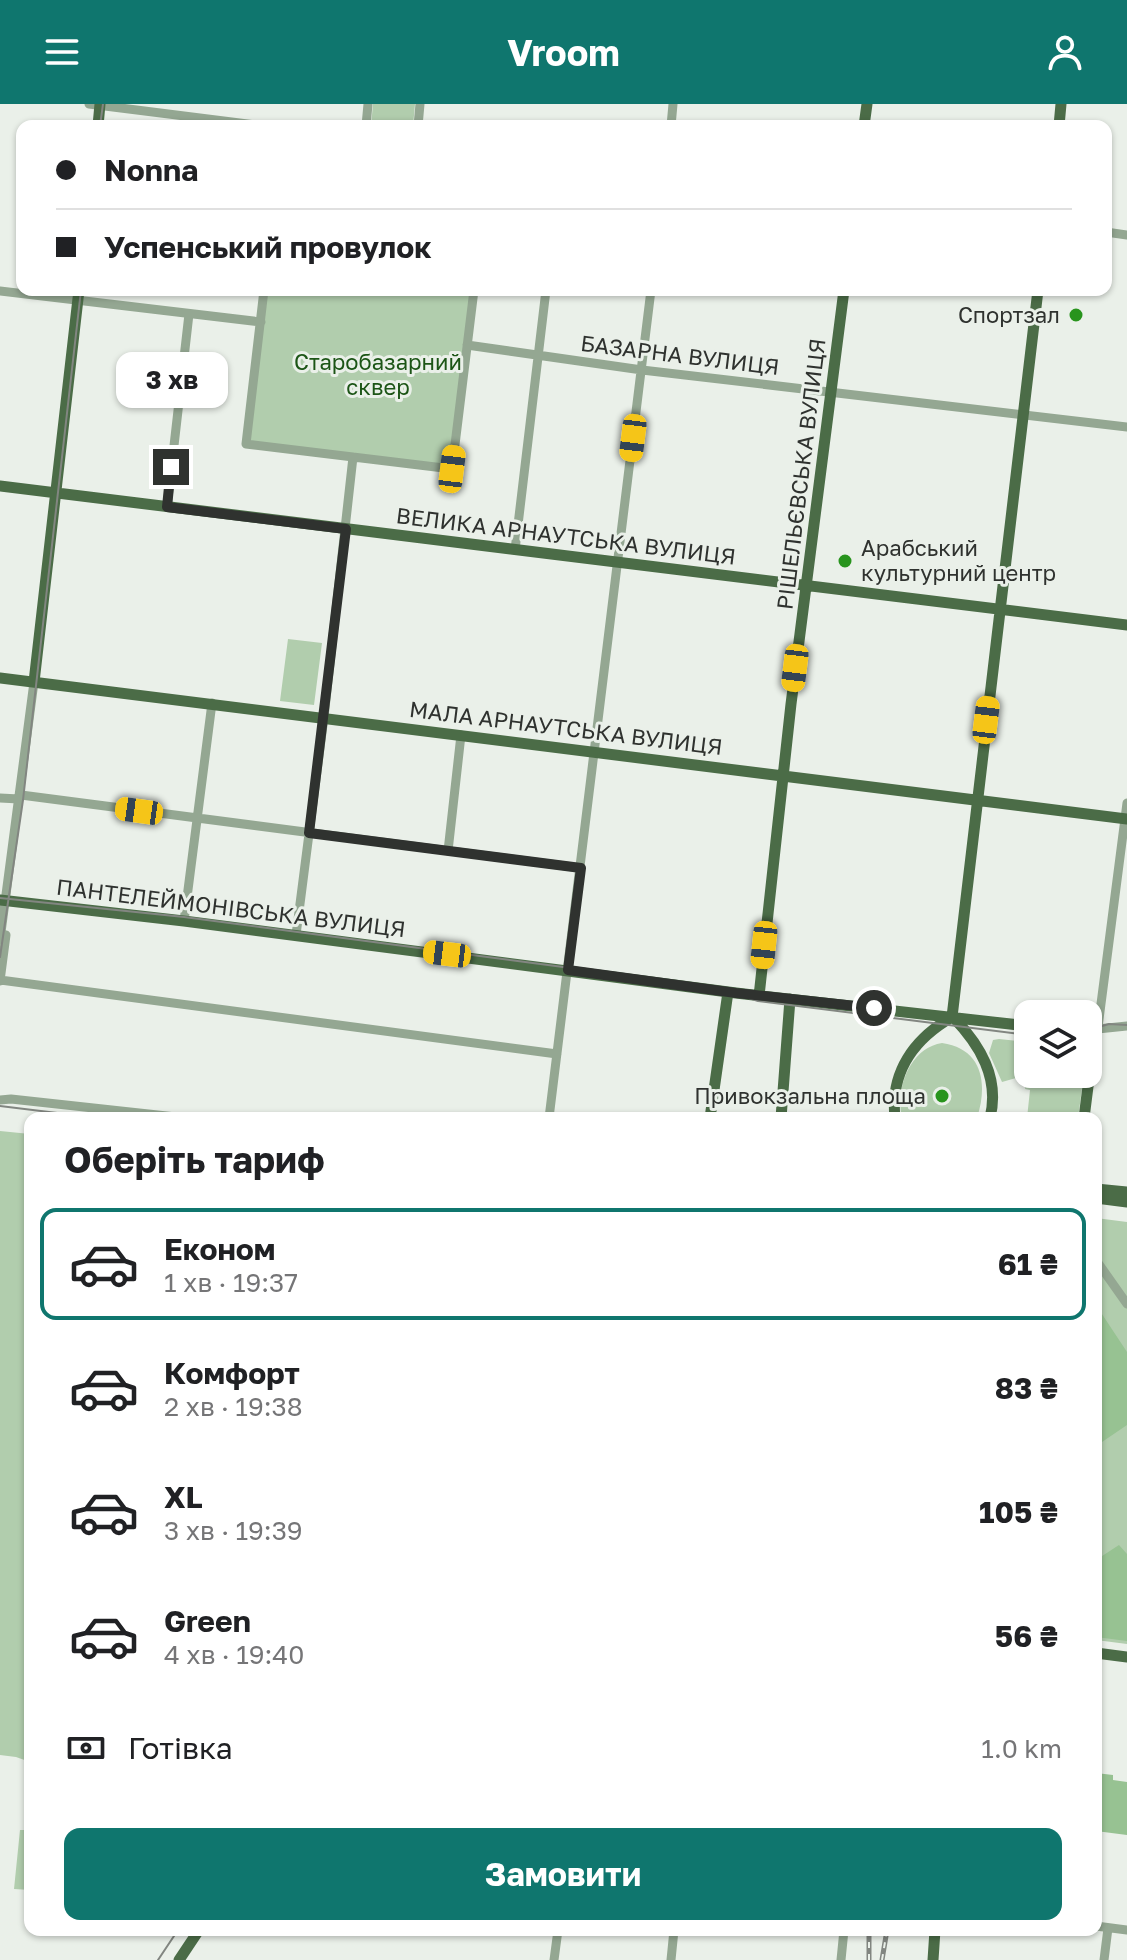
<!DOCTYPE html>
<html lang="uk">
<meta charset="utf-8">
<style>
:root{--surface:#fff;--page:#f6f6f6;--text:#202124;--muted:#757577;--line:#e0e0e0;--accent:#0f766e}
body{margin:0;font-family:"Golos Text",sans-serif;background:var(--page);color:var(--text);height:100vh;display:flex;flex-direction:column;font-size:30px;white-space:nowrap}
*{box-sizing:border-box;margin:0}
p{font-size:26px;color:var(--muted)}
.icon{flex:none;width:44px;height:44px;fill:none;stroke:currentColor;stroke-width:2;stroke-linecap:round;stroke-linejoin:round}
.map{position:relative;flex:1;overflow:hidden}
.sheet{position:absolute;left:24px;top:1008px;width:1078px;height:824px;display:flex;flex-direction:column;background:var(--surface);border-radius:16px;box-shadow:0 2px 6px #0004}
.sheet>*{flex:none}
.banner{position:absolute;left:16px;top:16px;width:1096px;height:176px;border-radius:16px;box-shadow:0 2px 6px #0004;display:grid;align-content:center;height:176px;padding:0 40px;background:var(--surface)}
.fabs{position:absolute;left:1014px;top:896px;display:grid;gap:16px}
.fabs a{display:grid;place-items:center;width:88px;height:88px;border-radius:16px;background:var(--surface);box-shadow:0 2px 6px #0004;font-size:40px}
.end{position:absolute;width:36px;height:36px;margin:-18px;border:10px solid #2f322f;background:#fff;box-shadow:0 0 0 4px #fff}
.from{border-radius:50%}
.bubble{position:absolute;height:56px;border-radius:16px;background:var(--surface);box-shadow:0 2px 6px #0004;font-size:26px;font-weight:700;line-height:56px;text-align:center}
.car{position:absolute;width:24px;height:48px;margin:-24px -12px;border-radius:10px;box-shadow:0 0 6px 2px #0007;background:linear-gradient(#f5c518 24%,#345 0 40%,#f5c518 0 76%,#345 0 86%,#f5c518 0)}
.banner b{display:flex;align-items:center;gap:28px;height:76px;font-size:30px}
.banner b+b{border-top:2px solid var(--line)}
.banner i{width:20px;height:20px;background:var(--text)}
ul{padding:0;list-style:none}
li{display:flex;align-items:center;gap:24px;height:112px;margin:0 16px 12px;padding:0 24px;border:4px solid transparent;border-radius:16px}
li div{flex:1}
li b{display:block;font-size:30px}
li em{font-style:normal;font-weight:700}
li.active{border-color:var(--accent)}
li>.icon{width:72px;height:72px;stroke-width:1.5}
h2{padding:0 40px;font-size:36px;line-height:96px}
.pay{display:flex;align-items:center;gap:20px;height:88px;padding:0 40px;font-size:30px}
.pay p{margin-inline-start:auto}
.cta{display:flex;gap:16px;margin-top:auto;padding:16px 40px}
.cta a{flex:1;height:92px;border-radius:16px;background:var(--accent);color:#fff;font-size:32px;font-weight:700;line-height:92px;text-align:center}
header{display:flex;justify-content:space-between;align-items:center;height:104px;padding:0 40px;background:var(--accent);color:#fff;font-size:36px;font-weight:700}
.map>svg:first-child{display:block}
</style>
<header><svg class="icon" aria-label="menu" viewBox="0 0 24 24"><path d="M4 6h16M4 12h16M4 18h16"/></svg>Vroom<svg class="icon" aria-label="person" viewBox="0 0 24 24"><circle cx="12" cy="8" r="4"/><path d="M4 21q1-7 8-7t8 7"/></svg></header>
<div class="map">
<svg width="1127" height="1856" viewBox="0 0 1127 1856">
<rect width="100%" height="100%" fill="#eaf0e9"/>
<path fill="#b1cdad" d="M 373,0 L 415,0 L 413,22 L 371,22 Z
M 264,186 L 474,186 L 452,365 L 246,340 Z
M 288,535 L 322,539 L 314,601 L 280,597 Z
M 999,935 L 1028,938 L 1028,970 L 1084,970 L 1078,1014 L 1027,1014 L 1030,986 L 1025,985 L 1028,967 L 1017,965 L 1016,974 L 1002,978 L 989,949 L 993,936 Z
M 942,939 C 983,945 988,980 977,1014 L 902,1014 C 895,984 910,944 942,939 Z
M 0,1027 L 30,1030 L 30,1658 L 16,1653 L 0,1651 Z
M 1096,1114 L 1127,1118 L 1127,1540 L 1096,1536 Z
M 30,1690 L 30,1786 L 14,1785 L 20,1726 L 26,1726 Z"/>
<path fill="#97c292" d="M 1096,1201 L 1127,1248 L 1127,1321 L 1102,1338 L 1096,1331 Z
M 1119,1441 L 1127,1450 L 1127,1537 L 1096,1533 L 1096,1456 Z
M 1096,1669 L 1113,1671 L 1113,1676 L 1127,1678 L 1127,1731 L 1096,1727 Z"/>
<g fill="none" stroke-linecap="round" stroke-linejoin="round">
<path stroke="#94a792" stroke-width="9" d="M 89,0 L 264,22
M 366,22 L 368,0
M 418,22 L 420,0
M 671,22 L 673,0
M 1106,128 L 1127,131
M 264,186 L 246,340 L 452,365 L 474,186
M 0,187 L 261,218
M 467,241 L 642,266 L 1127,323
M 167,403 L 189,210
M 515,446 L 546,186
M 0,694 L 19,695 L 21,691 L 581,764
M 448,747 L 461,631
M 184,817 L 212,599
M 296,831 L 324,613 L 353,353
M 0,836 L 34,578
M 0,876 L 557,950
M 0,877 L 6,831
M 1088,926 L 1127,922
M 1092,951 L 1098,923 L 1127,699
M 0,996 L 11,995 L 185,1014
M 549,1014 L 651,186
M 1096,1156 L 1127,1200
M 1096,1822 L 1127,1826
M 470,1826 L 477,1827
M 554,1856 L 558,1826
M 671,1856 L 674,1826
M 841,1856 L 844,1826
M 1104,1856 L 1108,1824"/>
<path stroke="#4b6c47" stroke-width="11" d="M 98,22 L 100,0
M 864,22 L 867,0
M 1059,22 L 1061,0
M 0,382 L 1127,521
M 0,574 L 1127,715
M 34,578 L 79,186
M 0,796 L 184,817 L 736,889 L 1028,922
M 759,892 L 791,600 L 844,186
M 952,913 L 1038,186
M 953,913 C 980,941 1000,974 990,1014
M 710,1014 L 728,888
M 781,1014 L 790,895
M 895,1014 C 890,968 914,935 952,913
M 1084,1014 L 1092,951 L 1088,948
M 1096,1085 L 1127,1088
M 1096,1094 L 1127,1098
M 1096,1549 L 1127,1553
M 179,1856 L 199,1826
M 933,1856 L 935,1826"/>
<path stroke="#828681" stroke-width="2" d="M 100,22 L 103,0
M 0,794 L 184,813 L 715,883 L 758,897 L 1028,931
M 0,853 L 23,696 L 81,186
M 1088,926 L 1109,920 L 1127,921
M 0,1002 L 98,1014
M 158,1856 L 178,1826"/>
<defs>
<path id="rail" d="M 869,1826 L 869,1856
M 882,1856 L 887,1826"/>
</defs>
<use href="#rail" stroke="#828681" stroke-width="5"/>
<use href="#rail" stroke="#eaf0e9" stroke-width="2" stroke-dasharray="6" stroke-linecap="butt"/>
</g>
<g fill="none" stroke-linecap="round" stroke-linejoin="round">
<path stroke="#2f322f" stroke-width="10" d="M 171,363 L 167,403 L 346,425 L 309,729 L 581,764 L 568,866 L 736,889 L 874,904"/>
</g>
<g fill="#28941d" stroke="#eaf0e9" stroke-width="3">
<circle cx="1076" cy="211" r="8"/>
<circle cx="845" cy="457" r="8"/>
<circle cx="942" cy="992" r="8"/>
</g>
<g text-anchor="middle" stroke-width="6" stroke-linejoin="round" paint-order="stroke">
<g font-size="22" fill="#2f322f" stroke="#eaf0e9" text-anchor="end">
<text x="1060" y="219">Спортзал</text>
<text x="861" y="452" text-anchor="start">Арабський<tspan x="861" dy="25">культурний центр</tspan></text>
<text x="926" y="1000">Привокзальна площа</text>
</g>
<g font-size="22" fill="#2f322f" stroke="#eaf0e9">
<text transform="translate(680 251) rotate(7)" y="8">БАЗАРНА ВУЛИЦЯ</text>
<text transform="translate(801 370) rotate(-83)" y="8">РІШЕЛЬЄВСЬКА ВУЛИЦЯ</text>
<text transform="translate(566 432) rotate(7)" y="8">ВЕЛИКА АРНАУТСЬКА ВУЛИЦЯ</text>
<text transform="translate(566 624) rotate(7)" y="8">МАЛА АРНАУТСЬКА ВУЛИЦЯ</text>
<text transform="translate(231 804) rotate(7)" y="8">ПАНТЕЛЕЙМОНІВСЬКА ВУЛИЦЯ</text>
</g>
<g font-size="22" fill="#1c5516" stroke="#eaf0e9">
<text x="378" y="266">Старобазарний<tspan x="378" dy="25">сквер</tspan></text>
</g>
</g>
</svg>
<div class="fabs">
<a><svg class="icon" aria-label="layers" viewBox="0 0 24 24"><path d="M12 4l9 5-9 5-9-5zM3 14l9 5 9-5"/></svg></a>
</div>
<i class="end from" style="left:874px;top:904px"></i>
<i class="end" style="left:171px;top:363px"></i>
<div class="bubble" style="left:116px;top:248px;width:112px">3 хв</div>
<i class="car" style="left:633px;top:334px;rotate:187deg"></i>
<i class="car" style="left:452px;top:365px;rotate:7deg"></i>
<i class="car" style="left:795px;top:564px;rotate:187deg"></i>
<i class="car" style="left:986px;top:616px;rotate:7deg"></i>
<i class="car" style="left:139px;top:707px;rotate:278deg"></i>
<i class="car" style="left:764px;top:841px;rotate:186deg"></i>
<i class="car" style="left:447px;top:850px;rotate:277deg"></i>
<div class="banner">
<b><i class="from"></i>Nonna</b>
<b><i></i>Успенський провулок</b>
</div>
<section class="sheet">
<h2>Оберіть тариф</h2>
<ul>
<li class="active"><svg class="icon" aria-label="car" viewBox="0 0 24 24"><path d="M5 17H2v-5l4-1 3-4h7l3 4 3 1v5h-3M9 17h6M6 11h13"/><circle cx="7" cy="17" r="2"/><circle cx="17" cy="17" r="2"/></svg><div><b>Економ</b><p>1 хв · 19:37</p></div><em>61 ₴</em></li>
<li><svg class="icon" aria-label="car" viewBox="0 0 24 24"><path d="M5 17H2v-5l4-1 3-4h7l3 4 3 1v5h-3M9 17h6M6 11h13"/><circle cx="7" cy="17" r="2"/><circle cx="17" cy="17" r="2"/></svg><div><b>Комфорт</b><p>2 хв · 19:38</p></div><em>83 ₴</em></li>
<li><svg class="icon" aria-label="car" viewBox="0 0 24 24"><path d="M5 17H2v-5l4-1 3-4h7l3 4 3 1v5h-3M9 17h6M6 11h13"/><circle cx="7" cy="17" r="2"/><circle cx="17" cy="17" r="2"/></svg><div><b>XL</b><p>3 хв · 19:39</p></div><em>105 ₴</em></li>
<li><svg class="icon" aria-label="car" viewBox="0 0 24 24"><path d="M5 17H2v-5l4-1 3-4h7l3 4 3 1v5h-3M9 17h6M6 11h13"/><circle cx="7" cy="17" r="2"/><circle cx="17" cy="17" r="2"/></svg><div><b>Green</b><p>4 хв · 19:40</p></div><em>56 ₴</em></li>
</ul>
<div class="pay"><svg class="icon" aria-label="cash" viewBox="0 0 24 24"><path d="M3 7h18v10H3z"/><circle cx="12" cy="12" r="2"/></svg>Готівка<p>1.0 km</p></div>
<div class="cta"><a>Замовити</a></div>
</section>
</div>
